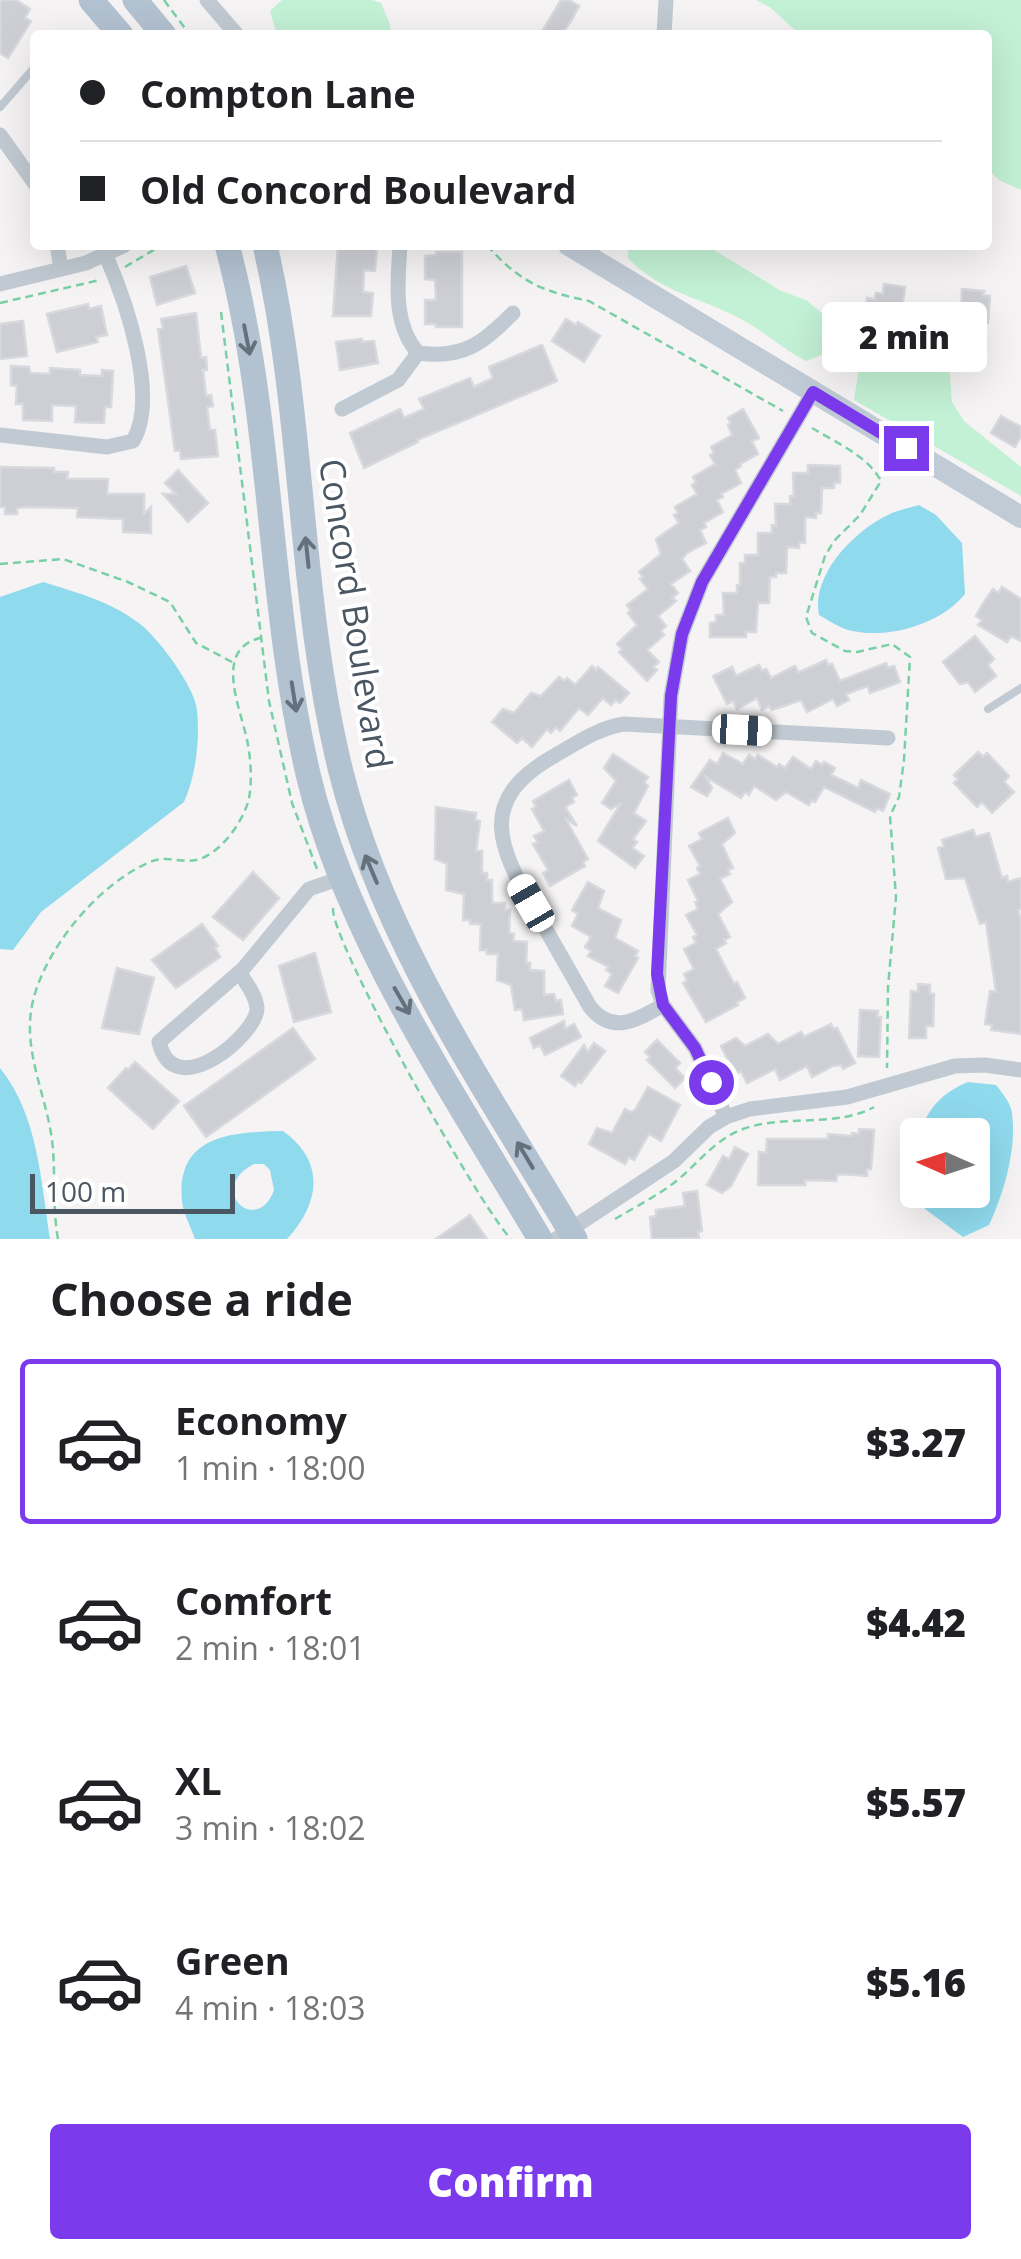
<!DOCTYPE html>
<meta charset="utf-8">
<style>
:root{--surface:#fff;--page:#f2f2f2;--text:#202124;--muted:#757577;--line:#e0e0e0;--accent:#7c3aed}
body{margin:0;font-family:"Open Sans",sans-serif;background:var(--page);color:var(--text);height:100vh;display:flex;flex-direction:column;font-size:38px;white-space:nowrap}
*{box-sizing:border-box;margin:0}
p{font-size:32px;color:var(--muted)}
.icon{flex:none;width:55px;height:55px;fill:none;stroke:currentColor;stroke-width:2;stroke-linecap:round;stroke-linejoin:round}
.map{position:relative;height:1239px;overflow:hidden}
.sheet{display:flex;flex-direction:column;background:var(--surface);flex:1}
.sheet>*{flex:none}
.banner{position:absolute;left:30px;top:30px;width:962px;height:220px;border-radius:10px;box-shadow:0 10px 40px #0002;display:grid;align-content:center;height:220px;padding:0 50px;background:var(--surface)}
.needle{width:65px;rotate:273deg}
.tools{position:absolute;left:900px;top:1118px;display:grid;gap:20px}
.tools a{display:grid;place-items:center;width:90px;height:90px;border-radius:10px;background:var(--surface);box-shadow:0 10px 40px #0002;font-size:50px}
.scale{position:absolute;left:30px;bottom:25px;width:205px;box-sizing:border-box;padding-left:10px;border:5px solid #4a5661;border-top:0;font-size:28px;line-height:35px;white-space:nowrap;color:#4a5661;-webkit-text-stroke:8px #fff;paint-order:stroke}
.end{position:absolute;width:45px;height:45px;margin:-22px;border:12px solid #7c3aed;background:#fff;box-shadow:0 0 0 5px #fff}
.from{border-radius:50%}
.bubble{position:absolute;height:70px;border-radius:10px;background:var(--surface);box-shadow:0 10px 40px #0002;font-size:32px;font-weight:800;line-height:70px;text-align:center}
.car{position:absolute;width:30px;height:60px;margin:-30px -15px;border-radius:12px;box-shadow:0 0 8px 2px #0007;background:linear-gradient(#fff 24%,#345 0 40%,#fff 0 76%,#345 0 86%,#fff 0)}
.banner b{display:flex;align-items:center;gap:35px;height:95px;font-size:38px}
.banner b+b{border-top:2px solid var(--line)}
.banner i{width:25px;height:25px;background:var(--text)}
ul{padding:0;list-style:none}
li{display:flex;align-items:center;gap:30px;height:165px;margin:0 20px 15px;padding:0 30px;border:5px solid transparent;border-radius:10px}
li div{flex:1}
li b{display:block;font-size:38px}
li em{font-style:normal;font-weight:800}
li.active{border-color:var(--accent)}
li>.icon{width:90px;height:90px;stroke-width:1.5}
h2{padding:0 50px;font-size:45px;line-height:120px}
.button{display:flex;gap:20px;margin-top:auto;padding:20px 50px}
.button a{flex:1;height:115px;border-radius:10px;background:var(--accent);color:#fff;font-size:40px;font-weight:800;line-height:115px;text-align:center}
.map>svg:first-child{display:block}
</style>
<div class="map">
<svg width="1021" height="1239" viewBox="0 0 1021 1239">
<rect width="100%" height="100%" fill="#f5f3f3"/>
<path fill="#c3f1d5" d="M 282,0 L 372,0 L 381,3 L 390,24 L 391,35 L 277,35 L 270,11 Z
M 756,0 L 1021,0 L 1021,190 L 999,180 L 988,169 L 988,83 L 991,77 L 988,35 L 968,31 L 941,35 L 800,35 L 771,8 Z
M 628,245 L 706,245 L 781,291 L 806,300 L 823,314 L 822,355 L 806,361 C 782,349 763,330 739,318 C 701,298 658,291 628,258 Z
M 920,331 L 947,337 L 952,402 L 964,421 L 1021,467 L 1021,496 L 854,400 L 860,362 L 887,337 Z"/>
<path fill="#90daee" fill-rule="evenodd" d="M 919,505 L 936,515 L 962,543 L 965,594 C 940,625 886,640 848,630 C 838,627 828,620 819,615 C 811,575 854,531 888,515 C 897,510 909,508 919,505 Z
M 43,582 C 75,592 109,601 136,621 C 156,634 195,687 197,710 C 200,740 196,775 184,802 L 41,912 L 13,950 L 0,949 L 0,597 Z
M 0,1068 C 38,1115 41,1181 50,1239 L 0,1239 Z
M 968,1082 L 996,1085 C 1002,1093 1011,1103 1012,1113 C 1017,1148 1004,1193 989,1225 L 963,1237 L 925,1209 L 921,1190 L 972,1190 L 972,1135 L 918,1135 C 929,1108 941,1093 968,1082 Z
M 283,1131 C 326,1162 320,1203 287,1239 L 195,1239 C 191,1227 183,1213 182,1201 C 176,1134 233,1132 283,1131 ZM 254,1164 L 264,1164 L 270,1170 L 274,1190 C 257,1237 205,1189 254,1164 Z"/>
<path fill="#cdcfd5" stroke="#d7d9de" stroke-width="2.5" d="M 0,0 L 16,0 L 30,9 L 25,18 L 31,21 L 8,58 L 0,53 Z
M 561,0 L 569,0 L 579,6 L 571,21 L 561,35 L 540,35 Z
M 338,245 L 377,247 L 375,271 L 364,270 L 363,292 L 373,293 L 371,316 L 333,316 Z
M 436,252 L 462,252 L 462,327 L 436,327 L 436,324 L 425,324 L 425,300 L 436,300 L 435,280 L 425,279 L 425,256 L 436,255 Z
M 186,266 L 195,293 L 157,305 L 150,277 Z
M 884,284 L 905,287 L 901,318 L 865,314 L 867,298 L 875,299 L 876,293 L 883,294 Z
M 962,289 L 984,291 L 983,295 L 990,296 L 988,323 L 961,321 Z
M 88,304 L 89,309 L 101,306 L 107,335 L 96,337 L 98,342 L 57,352 L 47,314 Z
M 196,313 L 201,358 L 206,357 L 207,370 L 203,370 L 206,396 L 211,395 L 213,406 L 207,407 L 210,430 L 215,430 L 218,456 L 181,459 L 180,450 L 175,451 L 158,329 L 163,328 L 161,319 Z
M 566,319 L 576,325 L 578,322 L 600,336 L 584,362 L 552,341 Z
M 23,321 L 27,356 L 0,359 L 0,324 Z
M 362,339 L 362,342 L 374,341 L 378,363 L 340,370 L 336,342 Z
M 542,345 L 557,381 L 417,440 L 418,442 L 364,468 L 350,433 L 400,409 L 404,418 L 424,409 L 419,399 L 470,378 L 474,387 L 493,378 L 489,367 Z
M 11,366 L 29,367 L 30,373 L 50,374 L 50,368 L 80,370 L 80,375 L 102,376 L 102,370 L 113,371 L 111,407 L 105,407 L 104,423 L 75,422 L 76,406 L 52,405 L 52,421 L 23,420 L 23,404 L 16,404 L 17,386 L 11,385 Z
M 743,409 L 759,438 L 752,441 L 758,454 L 740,464 L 741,466 L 735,470 L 741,483 L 721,494 L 723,497 L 717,500 L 723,512 L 704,523 L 706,527 L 700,530 L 706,543 L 687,553 L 682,559 L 690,571 L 671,584 L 678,593 L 672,598 L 676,601 L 658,616 L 666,626 L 661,631 L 664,635 L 647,650 L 659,662 L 653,667 L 657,670 L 647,681 L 619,652 L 622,649 L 617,644 L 637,625 L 628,613 L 631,611 L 627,605 L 648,589 L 640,579 L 643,577 L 639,572 L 661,554 L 656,539 L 679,523 L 674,515 L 678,513 L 675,507 L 697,494 L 692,485 L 696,482 L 693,477 L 715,464 L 710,455 L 714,453 L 711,447 L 732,435 L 728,425 L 731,423 L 728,418 Z
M 1001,416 L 1021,427 L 1021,436 L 1015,447 L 991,433 Z
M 808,465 L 840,466 L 840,483 L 834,483 L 834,488 L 822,488 L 821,513 L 816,513 L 816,518 L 805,517 L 805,543 L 799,542 L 799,548 L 787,547 L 786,573 L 776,573 L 776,577 L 770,577 L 769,603 L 758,603 L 756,632 L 746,632 L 746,637 L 710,637 L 710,623 L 716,622 L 716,615 L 724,615 L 723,593 L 737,593 L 737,585 L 740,585 L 740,563 L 745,563 L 745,555 L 758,555 L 758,533 L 772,533 L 772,525 L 776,526 L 775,504 L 790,504 L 790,496 L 794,496 L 793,473 L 808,473 Z
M 0,467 L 54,468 L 54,472 L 68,472 L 67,479 L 108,479 L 107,494 L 144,494 L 144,514 L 151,507 L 151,533 L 123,532 L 123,519 L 77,517 L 78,508 L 25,507 L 17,508 L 17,514 L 5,514 L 5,507 L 0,507 Z
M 178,470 L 208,503 L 188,522 L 163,494 L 176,494 L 165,483 Z
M 1002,587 L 1021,599 L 1021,641 L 1011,636 L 1007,642 L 978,625 L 982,620 L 976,616 L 982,605 L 993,589 L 998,593 Z
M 975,636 L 994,659 L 988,665 L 996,676 L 975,692 L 968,682 L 960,684 L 943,662 Z
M 826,660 L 828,665 L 832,664 L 840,681 L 886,663 L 888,668 L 894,666 L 900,682 L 870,693 L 868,686 L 846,694 L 849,700 L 837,706 L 833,699 L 807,712 L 801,700 L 772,710 L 769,706 L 762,710 L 757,698 L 737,709 L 733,701 L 727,704 L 713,676 L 732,667 L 736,676 L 759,665 L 762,671 L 766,669 L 771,678 L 795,666 L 798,672 L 802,671 Z
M 592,666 L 596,670 L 598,667 L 629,693 L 620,703 L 616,700 L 611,705 L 603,698 L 588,715 L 579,708 L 560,731 L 556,727 L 551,733 L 547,729 L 532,747 L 522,738 L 517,743 L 492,722 L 503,709 L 514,713 L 531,693 L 541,696 L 559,677 L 564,681 L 567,678 L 575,685 Z
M 978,752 L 983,757 L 987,753 L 1009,776 L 1004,782 L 1014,792 L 992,813 L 982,802 L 977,807 L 954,783 L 958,779 L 954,775 Z
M 723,753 L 743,764 L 749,755 L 755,759 L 758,755 L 777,767 L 779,764 L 785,768 L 793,757 L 811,769 L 816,761 L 822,765 L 824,762 L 835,768 L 831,775 L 858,788 L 861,780 L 890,794 L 883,811 L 877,808 L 875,812 L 824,787 L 815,802 L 812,800 L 809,805 L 786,792 L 776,800 L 754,786 L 749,795 L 745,792 L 741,798 L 706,777 L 712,788 L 707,796 L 691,787 L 710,760 L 717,764 Z
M 613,754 L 648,777 L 644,783 L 648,786 L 634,813 L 646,821 L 633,839 L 637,842 L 632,848 L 644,856 L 635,868 L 598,841 L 621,803 L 611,809 L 602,803 L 616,781 L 604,768 Z
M 569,780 L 577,795 L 572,798 L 574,802 L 565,807 L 577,826 L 565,818 L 588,859 L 583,862 L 585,866 L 550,886 L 543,873 L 548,870 L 533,844 L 538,842 L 534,836 L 544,831 L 532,809 L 536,807 L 533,801 Z
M 436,807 L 476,813 L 475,820 L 480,821 L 476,851 L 482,851 L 482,873 L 487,873 L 487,880 L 492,880 L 492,903 L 505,903 L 505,910 L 510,910 L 509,933 L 514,934 L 513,941 L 527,942 L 526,963 L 530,963 L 530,970 L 544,971 L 544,995 L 554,994 L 556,1001 L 561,1000 L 563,1014 L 524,1020 L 522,1009 L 515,1010 L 511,985 L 497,980 L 498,954 L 487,954 L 487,950 L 480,950 L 481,924 L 470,924 L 470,920 L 463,920 L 464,894 L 446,890 L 447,864 L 435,859 Z
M 728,818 L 735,833 L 722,844 L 733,868 L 728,870 L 730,874 L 720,879 L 732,902 L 718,914 L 730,937 L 724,940 L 726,943 L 716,949 L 734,984 L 737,982 L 745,998 L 737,1002 L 738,1005 L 706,1022 L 683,983 L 687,981 L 684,974 L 694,969 L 684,949 L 696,943 L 693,937 L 697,935 L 686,915 L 698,909 L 695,902 L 698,901 L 688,880 L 700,874 L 697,868 L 700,866 L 689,846 L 702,839 L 699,833 Z
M 973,830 L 976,837 L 989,833 L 1002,878 L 1007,876 L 1008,882 L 1021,878 L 1021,909 L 1018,910 L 1021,921 L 1021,1034 L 991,1030 L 992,1025 L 985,1024 L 990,991 L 996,992 L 986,922 L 980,924 L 965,878 L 946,879 L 938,848 L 944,846 L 942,840 Z
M 253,872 L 279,898 L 243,940 L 213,917 Z
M 588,882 L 604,891 L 598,908 L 621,920 L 615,938 L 638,951 L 635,956 L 638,958 L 618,993 L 605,986 L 612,974 L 606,970 L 608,967 L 588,956 L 591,951 L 585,947 L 591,937 L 572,926 L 578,914 L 572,910 Z
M 202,924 L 218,946 L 215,948 L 220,957 L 176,988 L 152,960 Z
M 315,953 L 331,1012 L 294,1022 L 279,966 Z
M 117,968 L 154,978 L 139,1034 L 102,1028 Z
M 918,984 L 930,985 L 930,994 L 934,994 L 933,1026 L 926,1026 L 926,1038 L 909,1038 L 911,991 L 918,992 Z
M 860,1010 L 878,1011 L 877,1017 L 881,1017 L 879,1057 L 858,1056 Z
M 564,1021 L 565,1029 L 574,1024 L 581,1037 L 545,1055 L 540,1045 L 534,1048 L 530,1038 Z
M 831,1024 L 833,1029 L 837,1028 L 855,1063 L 843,1069 L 841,1065 L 833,1066 L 812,1077 L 807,1066 L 780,1080 L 775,1069 L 747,1083 L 741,1071 L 735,1074 L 721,1046 L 736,1038 L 745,1046 L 768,1034 L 778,1044 L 801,1032 L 804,1037 Z
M 293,1028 L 315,1059 L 206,1137 L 184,1106 Z
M 657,1040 L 680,1063 L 675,1068 L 685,1078 L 675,1088 L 647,1060 L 650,1057 L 645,1052 Z
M 594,1043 L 605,1051 L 581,1083 L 578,1081 L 575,1086 L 561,1076 L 584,1045 L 588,1052 Z
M 135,1062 L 179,1101 L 153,1129 L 108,1088 L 126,1068 L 128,1070 Z
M 648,1087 L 680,1105 L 661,1141 L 649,1134 L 634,1160 L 629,1157 L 625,1164 L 589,1144 L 597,1128 L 612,1133 L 625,1109 L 631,1112 L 635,1110 Z
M 859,1129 L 874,1130 L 871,1169 L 867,1169 L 867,1176 L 840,1174 L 837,1175 L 836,1181 L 805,1180 L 805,1185 L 758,1185 L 759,1152 L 766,1153 L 767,1139 L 828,1139 L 828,1134 L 852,1136 L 852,1133 L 859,1134 Z
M 735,1147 L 748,1154 L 731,1186 L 722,1193 L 707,1185 L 723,1156 L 729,1159 Z
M 697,1191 L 702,1231 L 698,1232 L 699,1238 L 652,1239 L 650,1217 L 656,1216 L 656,1210 L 685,1206 L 683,1193 Z
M 470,1215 L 487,1239 L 436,1239 Z"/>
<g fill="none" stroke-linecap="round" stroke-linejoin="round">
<path stroke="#7ad0a6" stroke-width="2.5" stroke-dasharray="8 5" stroke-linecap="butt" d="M 164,0 L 190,35
M 487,245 C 518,281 543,292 589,301 L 783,411
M 125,267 L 162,245
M 0,303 L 100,280
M 221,312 L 269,701 L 292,803 L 317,869
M 812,428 C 835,442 868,456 881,481 L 860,515 L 834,541 L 825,556 L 806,617 L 812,633 L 845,651 L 857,652 L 892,644 L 910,657 L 904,760 L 899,797 L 890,816 L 896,897 L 888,987 L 887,1068
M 0,564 L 63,559 L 128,582 L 170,602 L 196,643 L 232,662
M 333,908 C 330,941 481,1209 511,1239
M 615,1219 C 635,1207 657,1196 675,1182 C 699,1163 714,1140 743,1129 C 784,1114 836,1128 874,1107
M 58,1239 C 52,1206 56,1173 52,1140 C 46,1093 20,1046 34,997 C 48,945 100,883 150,862 C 166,855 180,863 196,860 C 220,855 244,821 249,798 C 252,782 251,762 248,745 C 243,713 211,650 260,638"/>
<path stroke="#c1cad2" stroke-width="8" d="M 0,107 L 35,67
M 988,709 L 1021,688"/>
<path stroke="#c1cad2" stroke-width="15" d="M 207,0 L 237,35
M 664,35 L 666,0
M 0,135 L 35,184
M 57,245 L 61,269
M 400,245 C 398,282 392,323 418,353 C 463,359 482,344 513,313
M 0,284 L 86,263 L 125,245
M 342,409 L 398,380 L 418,353
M 0,435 L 107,447 L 133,441 C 159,397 126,301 106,256
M 240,973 C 246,983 256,995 257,1008 C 258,1033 174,1106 159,1042 L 243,969 L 309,889 L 341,878
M 663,1005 C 638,1019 613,1036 590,1007 C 572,975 554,944 536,912 C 499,848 475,801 554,756 C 577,743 598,728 624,724 L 888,738
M 726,1117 L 695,1048 L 663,1005 L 658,990 L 671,696 L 682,634 L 702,582 L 813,392
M 556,1239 L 674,1161 L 709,1127 L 726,1117 L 750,1109 L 847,1097 L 955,1066 L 985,1065 L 1021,1070"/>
<path stroke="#c1cbd6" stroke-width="22" d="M 569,245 L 1021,517"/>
<path stroke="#b3c2d1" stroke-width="25" d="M 91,0 L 121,35
M 135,0 L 164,35
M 227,245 C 274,419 267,603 309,778 C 348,940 456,1096 540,1239
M 265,245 C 305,418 298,599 341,772 C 384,943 486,1089 575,1239"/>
</g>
<defs><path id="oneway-shaft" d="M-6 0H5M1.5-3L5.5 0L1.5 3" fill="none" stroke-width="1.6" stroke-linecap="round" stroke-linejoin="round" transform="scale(2.5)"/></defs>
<g stroke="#64717d">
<use href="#oneway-shaft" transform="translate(247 340) rotate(79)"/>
<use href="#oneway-shaft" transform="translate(307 552) rotate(-96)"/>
<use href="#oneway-shaft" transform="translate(294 697) rotate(81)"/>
<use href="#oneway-shaft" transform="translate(371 869) rotate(-113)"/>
<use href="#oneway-shaft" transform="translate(402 1001) rotate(60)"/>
<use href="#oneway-shaft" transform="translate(525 1155) rotate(-121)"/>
</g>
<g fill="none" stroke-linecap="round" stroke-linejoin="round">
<path stroke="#7c3aed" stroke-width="12" d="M 711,1082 L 695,1048 L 663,1005 L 657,974 L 671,696 L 682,634 L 702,582 L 813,392 L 906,448"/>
</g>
<g text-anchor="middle" stroke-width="8" stroke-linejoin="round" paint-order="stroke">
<g font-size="35" fill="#4a5661" stroke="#fff">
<text transform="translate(355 614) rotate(81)" y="12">Concord Boulevard</text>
</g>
</g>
</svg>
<div class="tools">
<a><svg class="needle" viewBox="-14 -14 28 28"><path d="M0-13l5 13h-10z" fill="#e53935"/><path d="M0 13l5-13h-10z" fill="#757577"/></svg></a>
</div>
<div class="scale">100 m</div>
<i class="end from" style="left:711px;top:1082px"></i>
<i class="end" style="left:906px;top:448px"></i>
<div class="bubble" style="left:822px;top:302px;width:165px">2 min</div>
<i class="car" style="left:742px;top:730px;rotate:93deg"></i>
<i class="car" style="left:531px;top:903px;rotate:330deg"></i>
<div class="banner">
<b><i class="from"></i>Compton Lane</b>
<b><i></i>Old Concord Boulevard</b>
</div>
</div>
<section class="sheet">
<h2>Choose a ride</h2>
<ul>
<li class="active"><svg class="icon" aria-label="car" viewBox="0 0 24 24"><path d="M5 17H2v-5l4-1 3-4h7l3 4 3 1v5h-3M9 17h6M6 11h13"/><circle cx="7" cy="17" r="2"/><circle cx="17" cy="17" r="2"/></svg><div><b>Economy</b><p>1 min · 18:00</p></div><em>$3.27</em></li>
<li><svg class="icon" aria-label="car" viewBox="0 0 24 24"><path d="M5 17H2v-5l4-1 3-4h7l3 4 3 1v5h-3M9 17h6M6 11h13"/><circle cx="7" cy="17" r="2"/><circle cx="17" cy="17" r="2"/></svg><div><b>Comfort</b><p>2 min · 18:01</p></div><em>$4.42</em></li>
<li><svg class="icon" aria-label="car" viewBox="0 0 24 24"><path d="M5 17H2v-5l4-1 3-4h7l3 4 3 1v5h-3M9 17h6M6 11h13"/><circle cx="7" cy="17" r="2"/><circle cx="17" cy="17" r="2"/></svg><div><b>XL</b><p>3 min · 18:02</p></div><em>$5.57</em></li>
<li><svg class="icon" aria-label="car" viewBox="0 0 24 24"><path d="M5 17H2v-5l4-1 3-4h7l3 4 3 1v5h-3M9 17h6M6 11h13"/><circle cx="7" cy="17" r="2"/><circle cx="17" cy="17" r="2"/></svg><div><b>Green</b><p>4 min · 18:03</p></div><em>$5.16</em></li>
</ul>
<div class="button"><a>Confirm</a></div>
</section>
